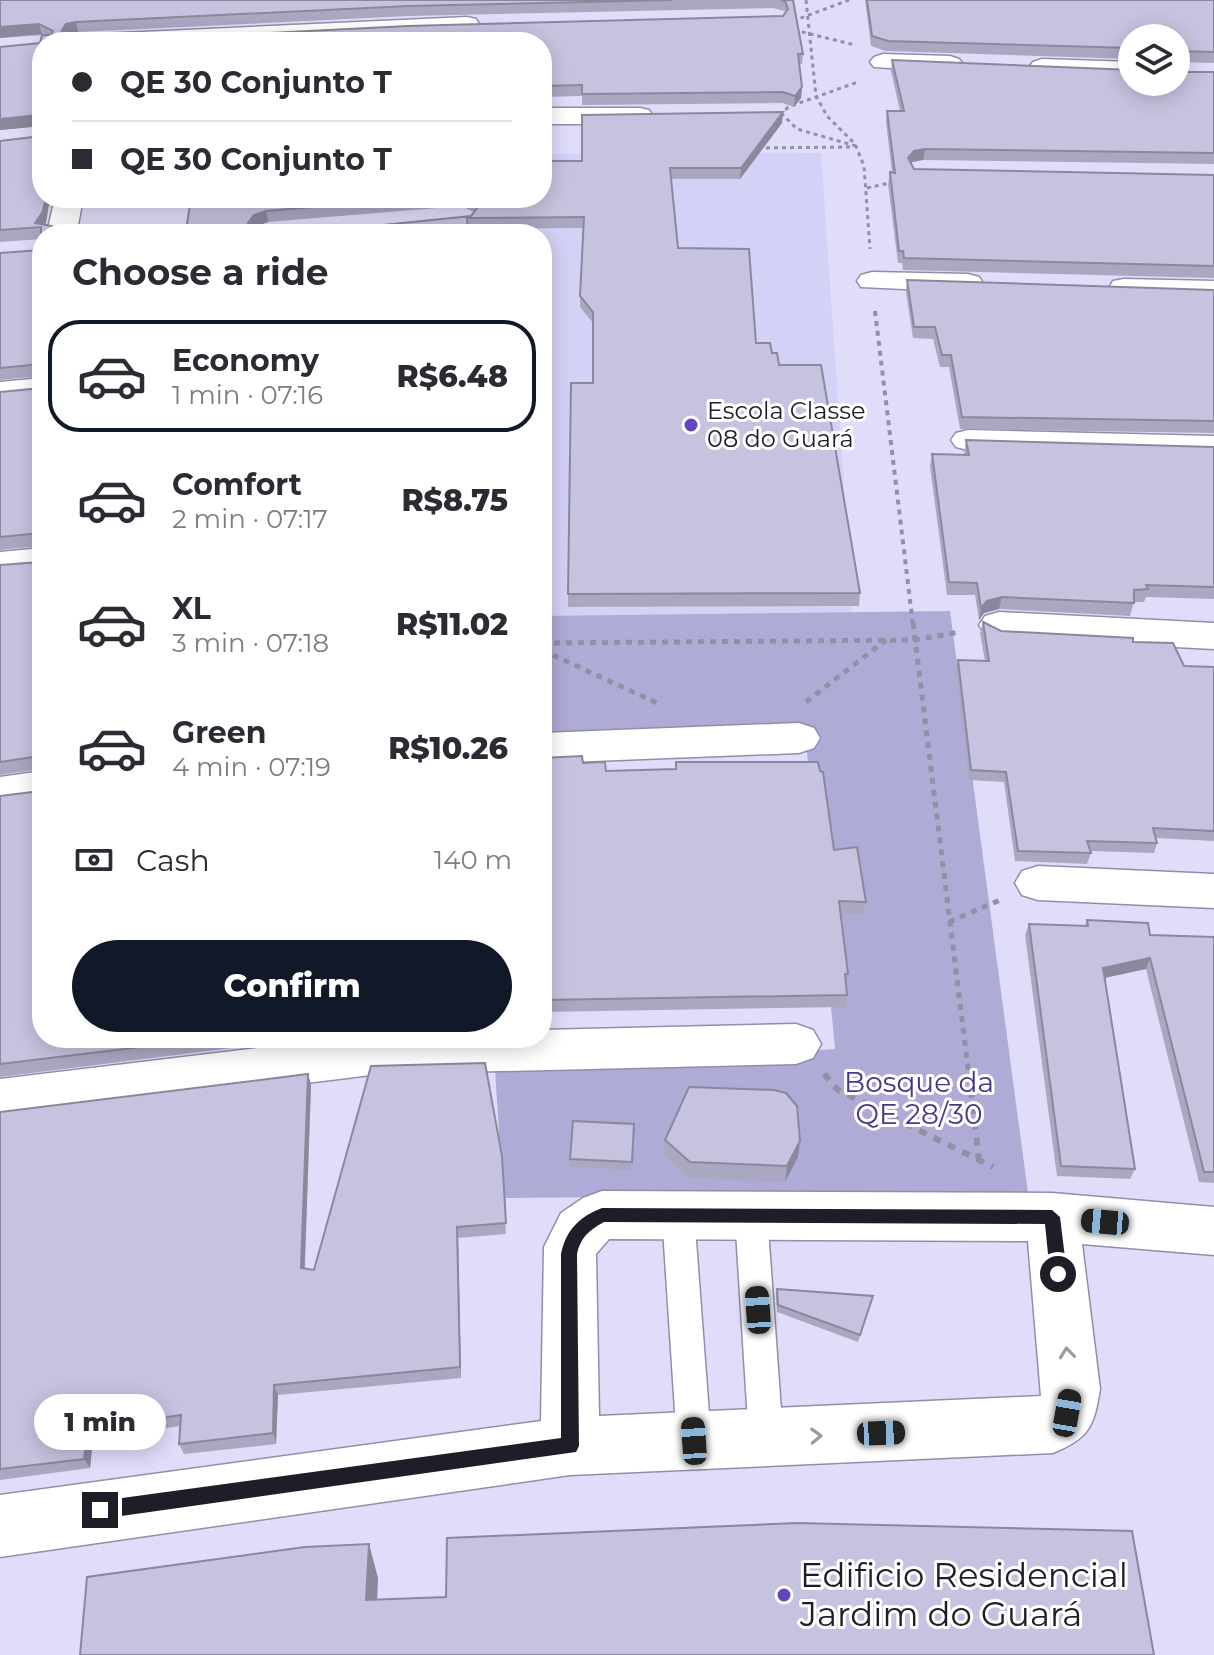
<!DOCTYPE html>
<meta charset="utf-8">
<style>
:root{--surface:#fff;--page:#f2f2f3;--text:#2b2b33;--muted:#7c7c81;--line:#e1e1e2;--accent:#111827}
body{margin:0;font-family:Montserrat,sans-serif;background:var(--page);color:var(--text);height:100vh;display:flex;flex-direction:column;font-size:30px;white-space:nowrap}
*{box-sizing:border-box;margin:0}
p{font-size:26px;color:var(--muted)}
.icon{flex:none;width:44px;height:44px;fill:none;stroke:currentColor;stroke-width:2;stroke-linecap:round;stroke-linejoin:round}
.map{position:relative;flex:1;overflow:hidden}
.side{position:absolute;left:32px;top:224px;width:520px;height:824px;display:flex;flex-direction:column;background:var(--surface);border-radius:32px;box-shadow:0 4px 20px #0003}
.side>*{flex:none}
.banner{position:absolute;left:32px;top:32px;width:520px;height:176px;border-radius:32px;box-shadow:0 4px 20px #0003;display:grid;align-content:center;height:176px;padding:0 40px;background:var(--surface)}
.tools{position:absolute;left:1118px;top:24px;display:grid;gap:16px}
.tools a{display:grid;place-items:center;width:72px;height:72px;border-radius:50%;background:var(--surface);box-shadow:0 4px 20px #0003;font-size:40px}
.end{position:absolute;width:36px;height:36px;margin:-18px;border:10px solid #1f1e28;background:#fff;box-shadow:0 0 0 4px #fff}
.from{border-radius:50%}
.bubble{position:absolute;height:56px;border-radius:28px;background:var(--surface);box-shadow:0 4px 20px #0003;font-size:26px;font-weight:800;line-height:56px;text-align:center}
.car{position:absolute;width:24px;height:48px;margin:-24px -12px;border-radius:10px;box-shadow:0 0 6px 2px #0007;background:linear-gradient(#222 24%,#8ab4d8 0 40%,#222 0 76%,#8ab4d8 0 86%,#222 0)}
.banner b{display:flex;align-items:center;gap:28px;height:76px;font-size:30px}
.banner b+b{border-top:2px solid var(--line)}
.banner i{width:20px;height:20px;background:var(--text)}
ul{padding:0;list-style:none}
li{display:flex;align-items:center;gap:24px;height:112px;margin:0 16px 12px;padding:0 24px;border:4px solid transparent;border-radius:32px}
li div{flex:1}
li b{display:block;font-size:30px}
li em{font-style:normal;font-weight:800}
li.on{border-color:var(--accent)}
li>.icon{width:72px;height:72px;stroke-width:1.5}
h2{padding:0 40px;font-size:36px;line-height:96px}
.pay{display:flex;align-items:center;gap:20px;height:88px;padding:0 40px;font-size:30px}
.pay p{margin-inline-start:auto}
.button{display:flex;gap:16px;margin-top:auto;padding:16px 40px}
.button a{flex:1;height:92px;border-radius:48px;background:var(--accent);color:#fff;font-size:32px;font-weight:800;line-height:92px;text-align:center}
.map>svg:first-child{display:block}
</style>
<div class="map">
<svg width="1214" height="1655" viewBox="0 0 1214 1655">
<rect width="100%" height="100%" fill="#dfddfa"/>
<path fill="#d4d1f6" d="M 821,153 L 853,619 L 542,616 L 542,234 L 529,234 L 530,198 L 542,198 L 542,154 Z"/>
<path fill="#afabd7" d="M 950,611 L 1028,1193 L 503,1198 L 495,1069 L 835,1049 L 805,731 L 542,743 L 542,616 Z"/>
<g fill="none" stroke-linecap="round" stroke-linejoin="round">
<defs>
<path id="lane" d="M 678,1200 L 689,1204 L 694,1214 L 711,1441 L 706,1453 L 694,1458 L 682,1453 L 677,1441 L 662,1214 L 667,1204 Z
M 751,1201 L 762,1205 L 767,1215 L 783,1438 L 778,1450 L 766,1455 L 754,1450 L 749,1438 L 735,1215 L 740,1205 Z"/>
<path id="street" d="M 467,17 L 476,19 L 479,24 L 476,29 L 237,42 L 66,42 L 69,37 L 78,35 Z
M 883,54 L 950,56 L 959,59 L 963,64 L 959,69 L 950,72 L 874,67 L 870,62 L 874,57 Z
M 1042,59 L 1132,62 L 1132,78 L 1033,72 L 1029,67 L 1033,62 Z
M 542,108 L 640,108 L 649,110 L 653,116 L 649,122 L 640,124 L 542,124 Z
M 55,198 L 83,198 L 78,225 L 71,234 L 41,234 L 49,224 Z
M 872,272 L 968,274 L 979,277 L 983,283 L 979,289 L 968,292 L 861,287 L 857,281 L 861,275 Z
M 1124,279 L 1214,281 L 1214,299 L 1113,295 L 1109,288 L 1113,281 Z
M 42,378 L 42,398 L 0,402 L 0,382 Z
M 968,430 L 1214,436 L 1214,456 L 968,450 L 956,447 L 951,440 L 956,433 Z
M 42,548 L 42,572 L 0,576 L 0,552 Z
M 999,612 L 1214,623 L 1214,649 L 999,638 L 985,634 L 979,625 L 985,616 Z
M 799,723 L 814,728 L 820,738 L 814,748 L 799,753 L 542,763 L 542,733 Z
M 42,771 L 42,801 L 0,807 L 0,777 Z
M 1038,866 L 1214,874 L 1214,908 L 1038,900 L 1022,895 L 1015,883 L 1022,871 Z
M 796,1024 L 813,1030 L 821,1044 L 813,1058 L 796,1064 L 379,1074 L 0,1121 L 0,1079 L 342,1038 L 542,1038 L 542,1030 Z
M 602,1191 L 1052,1193 L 1214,1207 L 1214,1255 L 1082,1244 L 1100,1389 C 1094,1427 1089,1438 1053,1453 L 570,1475 L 0,1557 L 0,1495 L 541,1421 L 544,1247 L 561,1213 L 583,1198 ZM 609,1239 L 1028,1241 L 1041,1396 L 599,1416 L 596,1254 Z"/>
</defs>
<use href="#lane" stroke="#918eaa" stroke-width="3"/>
<use href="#street" stroke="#918eaa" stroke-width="3"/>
<path stroke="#9290a6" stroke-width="3" stroke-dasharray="4 4" stroke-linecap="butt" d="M 806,0 L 816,96 L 827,116 L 855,144 L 864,166 L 870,249
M 793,21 L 849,0
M 794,30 L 855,45
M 856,146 L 797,129 L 782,114 L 788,107 L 858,82
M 758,148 L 852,147
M 867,188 L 894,182"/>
<path stroke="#9290a6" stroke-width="4" stroke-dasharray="5 5" stroke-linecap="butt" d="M 875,311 L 913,625"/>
<path stroke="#9290a6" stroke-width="5" stroke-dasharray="6 6" stroke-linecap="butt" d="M 913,623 L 969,1076
M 542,643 L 915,640 L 960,632
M 542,650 L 659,704
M 806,702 L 886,640
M 949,922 L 1000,900
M 824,1074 L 826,1076"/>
<path stroke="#9290a6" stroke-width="6" stroke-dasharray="8 8" stroke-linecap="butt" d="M 824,1074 L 838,1090 L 993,1167
M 969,1074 L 979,1160"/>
<use href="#lane" fill="#fff" fill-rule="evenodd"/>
<use href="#street" fill="#fff" fill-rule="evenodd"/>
</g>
<path fill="#aaa8c1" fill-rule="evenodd" d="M 0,0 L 793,0 L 803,54 L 802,64 L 799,64 L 802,87 L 801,98 L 794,107 L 782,103 L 582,105 L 582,96 L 542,97 L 542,42 L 42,42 L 42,198 L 50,198 L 45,224 L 42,1038 L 313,1038 L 0,1077 L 0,796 L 40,791 L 40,769 L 0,775 L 0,565 L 40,562 L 40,546 L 0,550 L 0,392 L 41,388 L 41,376 L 0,380 L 0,253 L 41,250 L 41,239 L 0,242 L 0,141 L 41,136 L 42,126 L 0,130 L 0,47 L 40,43 L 43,35 L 0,38 ZM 773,8 L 785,11 L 785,13 L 783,16 L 228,35 L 68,35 L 78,32 L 409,16 Z
M 865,0 L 1214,0 L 1214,63 L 1176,62 L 1176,72 L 1214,72 L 1214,164 L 923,160 L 912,162 L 911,164 L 914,169 L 1214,175 L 1214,278 L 903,270 L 902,263 L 898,263 L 888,184 L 890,172 L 892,173 L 886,122 L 887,111 L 900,111 L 891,71 L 892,60 L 1176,82 L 1132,38 L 1132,59 L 886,51 L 871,46 Z
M 782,123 L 740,179 L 671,179 L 678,248 L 756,343 L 772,353 L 779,365 L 860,593 L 859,606 L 568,607 L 568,594 L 593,383 L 593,323 L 580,307 L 583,228 L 186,231 L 191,198 L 542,198 L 582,161 ZM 461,206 L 474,212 L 471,216 L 373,226 L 257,226 L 268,222 Z
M 907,280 L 1214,290 L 1214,433 L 960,429 L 949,367 L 940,367 L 933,339 L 913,338 L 906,292 Z
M 966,440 L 1214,447 L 1214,599 L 1146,597 L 1144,602 L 1134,602 L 1130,616 L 999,609 L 984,613 L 979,620 L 975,595 L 947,595 L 930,466 L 932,454 L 964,455 Z
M 983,622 L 1001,631 L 1133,642 L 1184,666 L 1214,667 L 1214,841 L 1156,838 L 1157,843 L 1154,853 L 1090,851 L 1091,853 L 1087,864 L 1015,861 L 1004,782 L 969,780 L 956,670 L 958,660 L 985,661 L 980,633 Z
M 542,758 L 583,763 L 834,850 L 866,902 L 863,914 L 840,914 L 848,974 L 846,985 L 847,995 L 845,1007 L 542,1012 L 542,1015 Z
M 1087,920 L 1150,935 L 1214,937 L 1214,1183 L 1199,1182 L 1146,969 L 1104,978 L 1135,1169 L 1130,1179 L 1057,1176 L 1025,935 L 1029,924 L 1085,926 Z
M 308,1074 L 311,1085 L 305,1269 L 314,1270 L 502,1156 L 506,1234 L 458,1238 L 461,1378 L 278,1395 L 276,1444 L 184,1454 L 179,1444 L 180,1426 L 93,1439 L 90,1468 L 0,1480 L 0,1112 Z
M 634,1124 L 631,1170 L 570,1167 L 570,1159 Z
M 665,1140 L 798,1157 L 785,1182 L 689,1178 L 664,1155 Z
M 777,1289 L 873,1296 L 858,1342 L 777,1312 L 776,1297 Z"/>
<path fill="#8b889d" d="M 76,22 L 78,32 L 68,34 L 63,42 L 61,32 L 66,24 Z
M 39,24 L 42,34 L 0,38 L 0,27 Z
M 802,87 L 801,98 L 794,107 L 795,96 Z
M 783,112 L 782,123 L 740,179 L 741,168 Z
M 39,115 L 42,126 L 0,130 L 0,119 Z
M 925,149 L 923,160 L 912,162 L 906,169 L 908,158 L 914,151 Z
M 46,198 L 50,198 L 46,223 L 42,229 L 41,227 L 35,223 Z
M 266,211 L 268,222 L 256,226 L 250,234 L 248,223 L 254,215 Z
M 1002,597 L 999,609 L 984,613 L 979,620 L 981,608 L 987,601 Z
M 1150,958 L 1146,969 L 1099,979 L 1103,968 Z
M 308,1074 L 311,1085 L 304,1279 L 301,1268 Z
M 800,1141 L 798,1157 L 785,1182 L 787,1166 Z
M 457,1227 L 458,1238 L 461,1378 L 460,1367 Z
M 274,1385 L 278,1395 L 276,1444 L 273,1433 Z
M 88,1429 L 93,1439 L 90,1468 L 84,1459 Z
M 369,1544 L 378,1578 L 376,1632 L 366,1600 Z"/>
<path fill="#c6c3e0" stroke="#8b889d" stroke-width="2" d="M 0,0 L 672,0 L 408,6 L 76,22 L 66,24 L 61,32 L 64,35 L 228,35 L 408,26 L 783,16 L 788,9 L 785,1 L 781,0 L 793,0 L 803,54 L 798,54 L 802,87 L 795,96 L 783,92 L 582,94 L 582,85 L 542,86 L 542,42 L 42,42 L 42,118 L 39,115 L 0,119 L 0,47 L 40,43 L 42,35 L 51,35 L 53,31 L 39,24 L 0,27 Z
M 867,0 L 1214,0 L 1214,52 L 1176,51 L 1176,72 L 1214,72 L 1214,153 L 925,149 L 914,151 L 908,158 L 914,169 L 1214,175 L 1214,266 L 904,258 L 903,251 L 899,251 L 890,172 L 895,173 L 887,111 L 904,111 L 892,60 L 1132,70 L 1132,82 L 1176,82 L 1176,38 L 1132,38 L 1132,48 L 888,41 L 872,36 Z
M 783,112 L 741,168 L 670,168 L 678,248 L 749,249 L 756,343 L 770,343 L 772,353 L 777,353 L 779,365 L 821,365 L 860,593 L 568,594 L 571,383 L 593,383 L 593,312 L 580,296 L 584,217 L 467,218 L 468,234 L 169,234 L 186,231 L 191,198 L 420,198 L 266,211 L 254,215 L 248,223 L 251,226 L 373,226 L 471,216 L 477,208 L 473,199 L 470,198 L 542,198 L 542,161 L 582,161 L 582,115 Z
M 42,124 L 42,198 L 46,198 L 43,211 L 35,223 L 52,226 L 53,234 L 42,234 L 42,1038 L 215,1038 L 0,1064 L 0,796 L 40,791 L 40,756 L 0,762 L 0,565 L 40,562 L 40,533 L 0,537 L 0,392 L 41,388 L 41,364 L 0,368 L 0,253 L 41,250 L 41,227 L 0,230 L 0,141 L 41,136 Z
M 907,280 L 1214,290 L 1214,421 L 962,417 L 951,355 L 942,355 L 935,327 L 914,327 Z
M 966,440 L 1214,447 L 1214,587 L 1146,585 L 1148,589 L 1134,590 L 1134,603 L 1002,597 L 987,601 L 981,608 L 977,583 L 949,582 L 932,454 L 969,455 Z
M 983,622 L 1001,631 L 1133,638 L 1133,642 L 1173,643 L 1184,666 L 1214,667 L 1214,831 L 1153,828 L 1157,843 L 1087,841 L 1091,853 L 1018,851 L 1006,772 L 971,770 L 958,660 L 989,661 Z
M 582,756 L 583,763 L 605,762 L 606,771 L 676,769 L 676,762 L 818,762 L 820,771 L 823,772 L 834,850 L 857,847 L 866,902 L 839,901 L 848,974 L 845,974 L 847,995 L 542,1000 L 542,758 Z
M 1087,920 L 1148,923 L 1150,935 L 1214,937 L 1214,1172 L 1204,1172 L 1150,958 L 1103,968 L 1135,1169 L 1061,1166 L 1029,924 L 1088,926 Z
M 485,1063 L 502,1156 L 506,1223 L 457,1227 L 460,1367 L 274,1385 L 273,1433 L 179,1444 L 181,1415 L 88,1429 L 84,1459 L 0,1469 L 0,1112 L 308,1074 L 301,1268 L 314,1270 L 371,1066 Z
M 689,1087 L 774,1090 L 786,1093 L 797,1106 L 800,1141 L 787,1166 L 690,1162 L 665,1140 Z
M 573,1121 L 634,1124 L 632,1162 L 570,1159 Z
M 777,1289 L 873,1296 L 860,1335 L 778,1305 Z
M 797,1523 L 1132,1531 L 1154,1655 L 80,1655 L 87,1577 L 305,1547 L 369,1544 L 366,1600 L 446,1597 L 447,1538 Z"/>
<defs><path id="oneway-chevron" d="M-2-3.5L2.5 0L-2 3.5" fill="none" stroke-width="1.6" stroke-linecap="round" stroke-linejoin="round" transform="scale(2)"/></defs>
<g stroke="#9a9a9e">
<use href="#oneway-chevron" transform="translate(1067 1353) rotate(-96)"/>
<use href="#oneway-chevron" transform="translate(816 1436) rotate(-2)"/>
</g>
<path fill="#1f1e28" d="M 602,1208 L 1052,1210 L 1060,1217 L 1067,1274 L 1058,1282 L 1050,1274 L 1045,1224 L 604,1222 C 589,1230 580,1238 577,1254 L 579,1446 L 576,1452 L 100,1519 L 94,1517 L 91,1510 L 94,1504 L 100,1501 L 561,1438 L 561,1254 C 566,1230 579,1217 602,1208 Z"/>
<g fill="#6345be" stroke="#fff" stroke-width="3">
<circle cx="691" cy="425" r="8"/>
<circle cx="784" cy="1595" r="8"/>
</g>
<g text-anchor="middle" stroke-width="6" stroke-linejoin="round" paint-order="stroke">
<g font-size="24" fill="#1f1e28" stroke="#fff" text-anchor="start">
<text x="707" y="419">Escola Classe<tspan x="707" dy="28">08 do Guará</tspan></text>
</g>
<g font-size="28" fill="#49378a" stroke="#fff">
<text x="919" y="1092">Bosque da<tspan x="919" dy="32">QE 28/30</tspan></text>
</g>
<g font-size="34" fill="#1f1e28" stroke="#fff" text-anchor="start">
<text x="800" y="1587">Edificio Residencial<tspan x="800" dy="39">Jardim do Guará</tspan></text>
</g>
</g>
</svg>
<div class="tools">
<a><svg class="icon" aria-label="layers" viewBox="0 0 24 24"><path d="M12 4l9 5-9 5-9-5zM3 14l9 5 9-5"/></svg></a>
</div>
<i class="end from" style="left:1058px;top:1274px"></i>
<i class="end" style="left:100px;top:1510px"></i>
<div class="bubble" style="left:34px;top:1394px;width:132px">1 min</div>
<i class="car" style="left:1105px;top:1222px;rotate:275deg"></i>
<i class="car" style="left:758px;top:1310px;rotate:356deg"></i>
<i class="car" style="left:1067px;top:1413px;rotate:10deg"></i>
<i class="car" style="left:881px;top:1433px;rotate:88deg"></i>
<i class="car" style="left:694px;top:1441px;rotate:356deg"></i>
<div class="banner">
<b><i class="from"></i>QE 30 Conjunto T</b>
<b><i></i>QE 30 Conjunto T</b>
</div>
<section class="side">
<h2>Choose a ride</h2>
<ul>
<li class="on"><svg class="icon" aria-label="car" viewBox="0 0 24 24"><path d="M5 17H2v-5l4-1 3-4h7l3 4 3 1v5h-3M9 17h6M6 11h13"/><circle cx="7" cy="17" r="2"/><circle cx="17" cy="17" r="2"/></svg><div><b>Economy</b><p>1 min · 07:16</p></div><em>R$6.48</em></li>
<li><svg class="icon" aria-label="car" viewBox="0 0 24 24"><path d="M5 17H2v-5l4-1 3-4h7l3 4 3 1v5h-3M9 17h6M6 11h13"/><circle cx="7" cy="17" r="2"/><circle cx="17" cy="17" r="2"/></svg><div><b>Comfort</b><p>2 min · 07:17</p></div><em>R$8.75</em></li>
<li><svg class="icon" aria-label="car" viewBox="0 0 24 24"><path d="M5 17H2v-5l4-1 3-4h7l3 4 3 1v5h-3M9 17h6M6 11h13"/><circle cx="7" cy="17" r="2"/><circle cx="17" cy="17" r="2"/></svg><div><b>XL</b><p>3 min · 07:18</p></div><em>R$11.02</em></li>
<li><svg class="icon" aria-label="car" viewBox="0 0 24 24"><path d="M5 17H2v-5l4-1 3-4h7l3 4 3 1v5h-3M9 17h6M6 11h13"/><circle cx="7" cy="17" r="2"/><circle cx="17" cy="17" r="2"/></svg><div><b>Green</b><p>4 min · 07:19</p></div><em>R$10.26</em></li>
</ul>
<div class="pay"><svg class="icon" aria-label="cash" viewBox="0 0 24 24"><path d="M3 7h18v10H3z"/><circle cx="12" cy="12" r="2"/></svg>Cash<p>140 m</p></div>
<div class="button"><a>Confirm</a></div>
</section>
</div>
